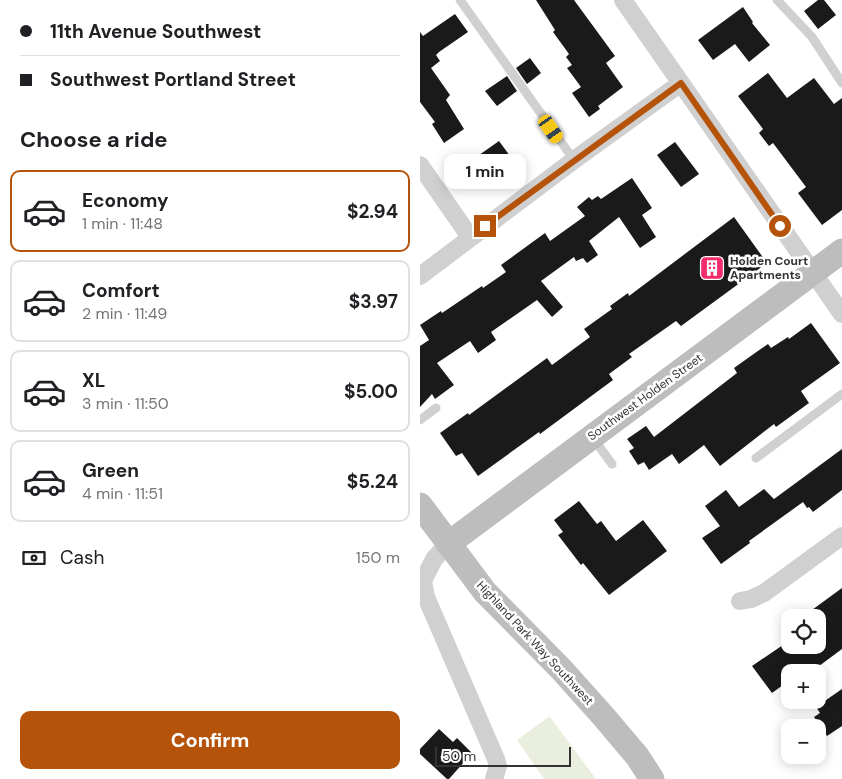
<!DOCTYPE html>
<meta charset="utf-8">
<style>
:root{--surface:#fff;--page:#f2f2f2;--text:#202124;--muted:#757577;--line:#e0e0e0;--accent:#b45309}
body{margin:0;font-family:"DM Sans",sans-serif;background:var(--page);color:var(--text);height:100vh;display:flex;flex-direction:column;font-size:19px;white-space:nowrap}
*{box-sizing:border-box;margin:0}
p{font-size:16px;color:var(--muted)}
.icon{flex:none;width:28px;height:28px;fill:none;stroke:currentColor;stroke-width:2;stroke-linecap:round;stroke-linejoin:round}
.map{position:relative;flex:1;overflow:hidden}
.panel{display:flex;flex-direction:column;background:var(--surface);width:420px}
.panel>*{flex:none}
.banner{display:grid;align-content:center;height:110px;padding:0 20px;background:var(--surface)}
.tools{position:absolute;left:361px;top:609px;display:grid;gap:10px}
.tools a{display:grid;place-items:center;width:45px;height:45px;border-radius:10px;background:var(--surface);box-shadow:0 2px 12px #0003;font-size:25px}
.scale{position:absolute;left:15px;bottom:12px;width:136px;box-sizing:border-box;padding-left:5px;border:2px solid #333;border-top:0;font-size:14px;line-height:18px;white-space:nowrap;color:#333;-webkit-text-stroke:4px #fff;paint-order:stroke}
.end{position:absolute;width:22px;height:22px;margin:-11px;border:6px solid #b45309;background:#fff;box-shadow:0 0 0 2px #fff}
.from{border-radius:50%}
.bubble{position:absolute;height:35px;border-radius:10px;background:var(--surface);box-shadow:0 2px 12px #0003;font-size:16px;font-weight:700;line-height:35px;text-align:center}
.car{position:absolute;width:15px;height:30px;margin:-15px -8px;border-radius:6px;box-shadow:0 0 4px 1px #0007;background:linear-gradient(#f5c518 24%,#345 0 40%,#f5c518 0 76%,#345 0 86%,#f5c518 0)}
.banner b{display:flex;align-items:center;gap:18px;height:48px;font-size:19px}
.banner b+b{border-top:1px solid var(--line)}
.banner i{width:12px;height:12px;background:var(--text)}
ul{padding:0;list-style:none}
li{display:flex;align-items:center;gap:15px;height:82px;margin:0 10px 8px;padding:0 10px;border:2px solid var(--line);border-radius:10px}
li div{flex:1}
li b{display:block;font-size:19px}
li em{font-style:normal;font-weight:700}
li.selected{border-color:var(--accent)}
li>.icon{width:45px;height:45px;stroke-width:1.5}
h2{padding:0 20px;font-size:22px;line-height:60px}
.pay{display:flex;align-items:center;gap:12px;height:55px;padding:0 20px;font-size:19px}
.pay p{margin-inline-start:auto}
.action{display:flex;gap:10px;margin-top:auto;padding:10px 20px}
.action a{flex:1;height:58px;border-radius:10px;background:var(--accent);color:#fff;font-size:20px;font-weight:700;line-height:58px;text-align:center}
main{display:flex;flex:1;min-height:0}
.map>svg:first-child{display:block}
</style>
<main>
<section class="panel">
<div class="banner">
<b><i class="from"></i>11th Avenue Southwest</b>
<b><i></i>Southwest Portland Street</b>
</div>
<h2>Choose a ride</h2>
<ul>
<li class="selected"><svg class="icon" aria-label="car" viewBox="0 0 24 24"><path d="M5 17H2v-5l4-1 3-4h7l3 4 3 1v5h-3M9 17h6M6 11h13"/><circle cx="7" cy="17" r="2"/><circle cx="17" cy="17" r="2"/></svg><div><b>Economy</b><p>1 min · 11:48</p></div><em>$2.94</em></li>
<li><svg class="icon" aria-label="car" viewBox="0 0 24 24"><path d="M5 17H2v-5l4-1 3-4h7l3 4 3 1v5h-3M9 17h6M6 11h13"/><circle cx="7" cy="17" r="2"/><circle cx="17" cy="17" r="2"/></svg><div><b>Comfort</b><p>2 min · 11:49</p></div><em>$3.97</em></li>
<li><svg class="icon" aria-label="car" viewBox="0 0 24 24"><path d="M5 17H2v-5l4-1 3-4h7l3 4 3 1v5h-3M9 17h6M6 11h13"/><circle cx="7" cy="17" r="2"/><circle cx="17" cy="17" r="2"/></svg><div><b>XL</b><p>3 min · 11:50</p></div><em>$5.00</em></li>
<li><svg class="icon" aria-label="car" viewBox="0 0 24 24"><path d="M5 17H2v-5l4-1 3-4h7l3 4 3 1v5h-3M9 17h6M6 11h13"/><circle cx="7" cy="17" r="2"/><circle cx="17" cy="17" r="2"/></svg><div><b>Green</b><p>4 min · 11:51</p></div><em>$5.24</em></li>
</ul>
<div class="pay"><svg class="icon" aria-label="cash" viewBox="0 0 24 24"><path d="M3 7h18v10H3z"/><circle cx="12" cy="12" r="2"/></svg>Cash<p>150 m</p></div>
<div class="action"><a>Confirm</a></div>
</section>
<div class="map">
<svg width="422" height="779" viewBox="0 0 422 779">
<rect width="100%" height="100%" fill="#fff"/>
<path fill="#eaeede" d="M 130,716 L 130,717 L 176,779 L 124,779 L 97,740 Z"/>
<path fill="#1a1a1a" d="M 116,0 L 154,0 L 195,56 L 186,63 L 203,87 L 178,106 L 180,109 L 169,117 L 152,93 L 161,87 L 147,68 L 152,65 L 146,57 L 149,54 L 133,32 L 135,30 Z
M 398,0 L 404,0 L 416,15 L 398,29 L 384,11 Z
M 323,7 L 333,22 L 332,23 L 350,45 L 329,62 L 315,44 L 293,60 L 278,40 Z
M 35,14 L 48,32 L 19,52 L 16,55 L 20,61 L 11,68 L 30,95 L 26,100 L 44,129 L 24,143 L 12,124 L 15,122 L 0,102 L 0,32 L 3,36 Z
M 110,58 L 121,73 L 107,84 L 96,68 Z
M 348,73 L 367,98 L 394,78 L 414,104 L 422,98 L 422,210 L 402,225 L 378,193 L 386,187 L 353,143 L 349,146 L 339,133 L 343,129 L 318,96 Z
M 87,76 L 97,91 L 77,106 L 65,91 Z
M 79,141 L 96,164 L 62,189 L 45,165 Z
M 255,142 L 279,174 L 261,187 L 237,155 Z
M 212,178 L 232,208 L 222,215 L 236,237 L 220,248 L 199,217 L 169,241 L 178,255 L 167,263 L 163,258 L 156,261 L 154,257 L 121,281 L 143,307 L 132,317 L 117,300 L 71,332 L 76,340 L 58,353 L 50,341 L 17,363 L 34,385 L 15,399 L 12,394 L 0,407 L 0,346 L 9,340 L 0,325 L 21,311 L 22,313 L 62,286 L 63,288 L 86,272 L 81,265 L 125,233 L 130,241 L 165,216 L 157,207 L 169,197 L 172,200 L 178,196 L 181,199 Z
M 314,217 L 347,263 L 261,326 L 256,321 L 209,354 L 212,357 L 189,374 L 193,380 L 120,434 L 119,432 L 58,476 L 42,453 L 36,456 L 20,433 L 48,413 L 49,415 L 127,358 L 132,365 L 170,337 L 164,329 L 192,309 L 190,306 L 208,293 L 209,296 Z
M 391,323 L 420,363 L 381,391 L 389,403 L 356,427 L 354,424 L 300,466 L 284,445 L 259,464 L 252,454 L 229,470 L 224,462 L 218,465 L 209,451 L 214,448 L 207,439 L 226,426 L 234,437 L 317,373 L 314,368 L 335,353 L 348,344 L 351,348 L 368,337 L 369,339 Z
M 422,449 L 422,490 L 393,512 L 389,507 L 387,508 L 383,502 L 329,541 L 330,543 L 301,564 L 282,538 L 300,526 L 285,506 L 306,490 L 319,507 L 344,489 L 354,499 Z
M 159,501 L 177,524 L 181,521 L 196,541 L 223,520 L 247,551 L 189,595 L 163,563 L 161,565 L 138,535 L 143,532 L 134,520 Z
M 422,588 L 422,649 L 391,672 L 370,672 L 370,680 L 352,693 L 332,666 L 363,645 L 398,645 L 398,618 L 381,618 Z
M 422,689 L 422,726 L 407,736 L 394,717 L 400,713 L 396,707 Z
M 19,729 L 33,742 L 37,738 L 52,753 L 29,779 L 27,779 L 0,754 L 0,749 Z"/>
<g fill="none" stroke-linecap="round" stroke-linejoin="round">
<path stroke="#d0d0d0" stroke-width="9" d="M 40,0 L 154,160
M 357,0 L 392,37 L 422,83
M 0,420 L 16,408
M 173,438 L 192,464
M 336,458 L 422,394"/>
<path stroke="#d0d0d0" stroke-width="18" d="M 203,0 L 422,314
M 0,165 L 50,237
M 0,276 L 154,160 L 261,83
M 28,544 L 14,559 L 3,581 L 6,597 L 76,759 L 78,766 L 74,779
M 320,601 L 331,599 L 344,593 L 422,536"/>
<path stroke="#bdbdbd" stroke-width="25" d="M 0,505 L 65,592 L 141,669 L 184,717 L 217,756 L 232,779
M 28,544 L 422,251"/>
</g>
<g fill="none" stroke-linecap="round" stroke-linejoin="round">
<path stroke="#b45309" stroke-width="6" d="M 65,226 L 261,83 L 360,226"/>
</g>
<defs>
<symbol id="building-square" viewBox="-11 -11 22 22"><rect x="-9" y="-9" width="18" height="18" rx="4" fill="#f12d6c" stroke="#fff"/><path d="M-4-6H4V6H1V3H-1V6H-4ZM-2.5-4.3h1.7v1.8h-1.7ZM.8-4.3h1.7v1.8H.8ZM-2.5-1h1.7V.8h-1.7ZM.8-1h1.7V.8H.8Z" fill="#fff"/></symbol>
</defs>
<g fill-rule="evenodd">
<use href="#building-square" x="278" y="254" width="28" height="28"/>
</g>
<g text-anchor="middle" stroke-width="5" stroke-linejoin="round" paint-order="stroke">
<g font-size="12" font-weight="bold" fill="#333" stroke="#fff" text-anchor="start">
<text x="310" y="265">Holden Court<tspan x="310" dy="14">Apartments</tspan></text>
</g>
<g font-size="12" fill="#333" stroke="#fff">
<text transform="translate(225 397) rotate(-36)" y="4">Southwest Holden Street</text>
<text transform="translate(115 643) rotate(47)" y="4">Highland Park Way Southwest</text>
</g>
</g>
</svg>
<div class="tools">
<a><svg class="icon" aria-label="locate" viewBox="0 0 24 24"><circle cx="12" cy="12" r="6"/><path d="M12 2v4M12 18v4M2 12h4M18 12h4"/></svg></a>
<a>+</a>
<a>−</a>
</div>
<div class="scale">50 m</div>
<i class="end from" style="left:360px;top:226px"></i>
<i class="end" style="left:65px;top:226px"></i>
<div class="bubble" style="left:24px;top:154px;width:82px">1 min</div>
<i class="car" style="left:131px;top:129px;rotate:145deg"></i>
</div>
</main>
